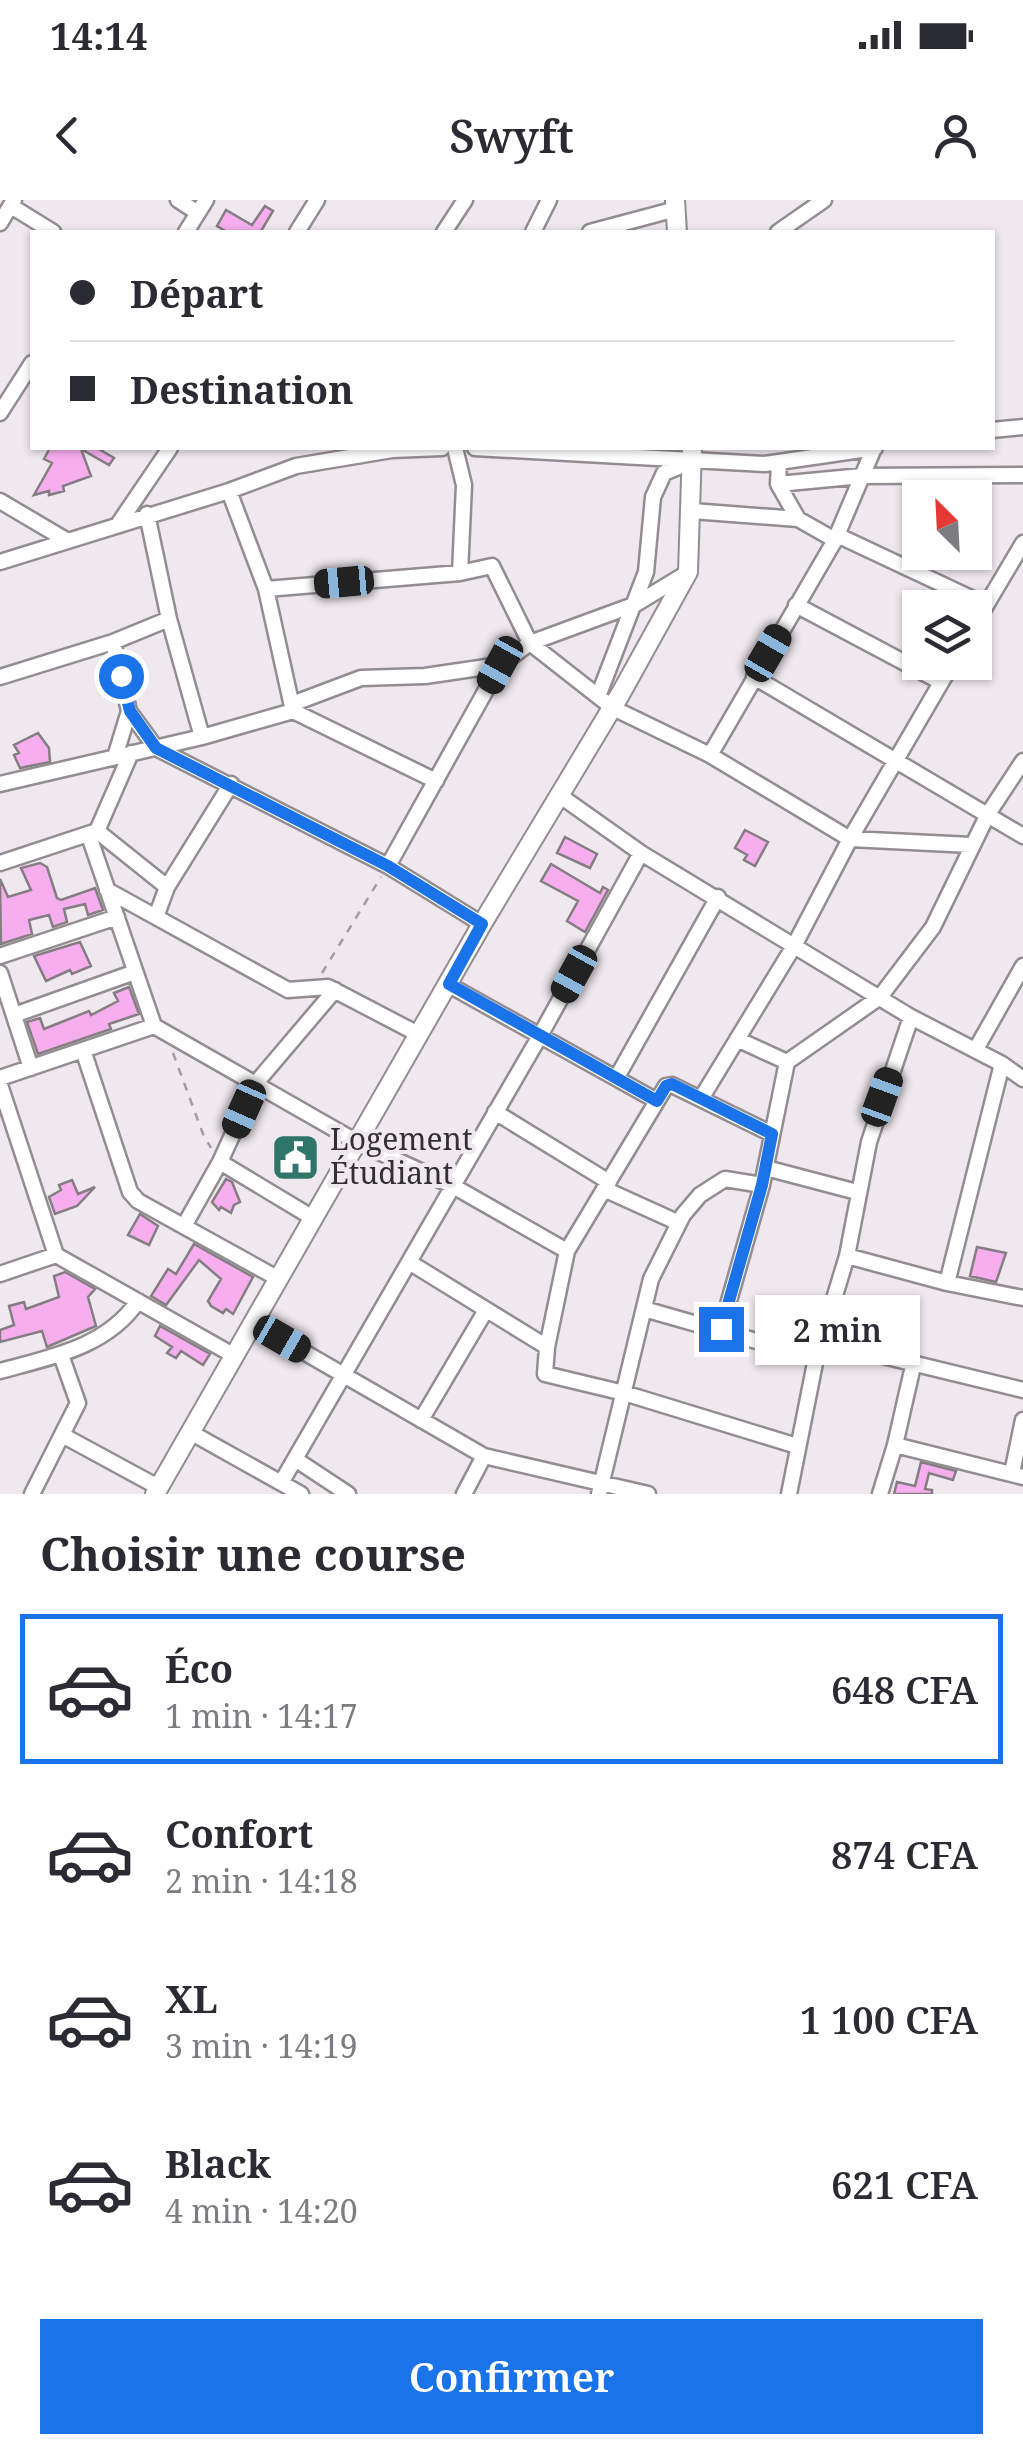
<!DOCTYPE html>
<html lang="fr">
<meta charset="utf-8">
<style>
:root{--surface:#fff;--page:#f7f7f7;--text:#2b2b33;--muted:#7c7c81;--line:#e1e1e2;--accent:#1a73e8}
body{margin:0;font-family:"Noto Serif",serif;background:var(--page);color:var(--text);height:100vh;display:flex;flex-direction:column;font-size:38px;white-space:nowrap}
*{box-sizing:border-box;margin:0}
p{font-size:32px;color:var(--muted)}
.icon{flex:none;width:55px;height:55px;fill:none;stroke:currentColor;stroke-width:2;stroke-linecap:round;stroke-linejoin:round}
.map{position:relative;height:1294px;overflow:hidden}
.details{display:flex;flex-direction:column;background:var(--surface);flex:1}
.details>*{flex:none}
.top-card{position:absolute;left:30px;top:30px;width:965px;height:220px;border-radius:0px;box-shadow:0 2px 8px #0004;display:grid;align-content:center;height:220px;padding:0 40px;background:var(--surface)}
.needle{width:65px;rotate:336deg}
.tools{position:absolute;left:902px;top:280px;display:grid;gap:20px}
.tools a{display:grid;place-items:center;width:90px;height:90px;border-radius:0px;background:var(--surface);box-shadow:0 2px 8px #0004;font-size:50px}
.end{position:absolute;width:45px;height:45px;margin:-22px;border:12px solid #1a73e8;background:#fff;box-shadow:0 0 0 5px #fff}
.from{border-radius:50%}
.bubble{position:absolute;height:70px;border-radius:0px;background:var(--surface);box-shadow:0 2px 8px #0004;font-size:32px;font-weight:600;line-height:70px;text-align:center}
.car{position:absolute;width:30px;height:60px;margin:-30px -15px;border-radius:12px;box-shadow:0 0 8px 2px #0007;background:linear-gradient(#222 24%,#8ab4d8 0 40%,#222 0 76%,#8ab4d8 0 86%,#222 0)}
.top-card b{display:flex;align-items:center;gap:35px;height:95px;font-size:38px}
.top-card b+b{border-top:2px solid var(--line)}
.top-card i{width:25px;height:25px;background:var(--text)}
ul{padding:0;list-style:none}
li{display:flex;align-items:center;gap:30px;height:150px;margin:0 20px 15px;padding:0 20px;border:5px solid transparent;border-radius:0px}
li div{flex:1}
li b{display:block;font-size:38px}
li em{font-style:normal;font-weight:600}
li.active{border-color:var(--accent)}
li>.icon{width:90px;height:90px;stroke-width:1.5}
h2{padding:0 40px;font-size:45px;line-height:120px}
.cta{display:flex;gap:20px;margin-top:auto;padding:20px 40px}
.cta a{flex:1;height:115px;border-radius:0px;background:var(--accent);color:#fff;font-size:40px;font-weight:600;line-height:115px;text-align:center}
.status{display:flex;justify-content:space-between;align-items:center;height:70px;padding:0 50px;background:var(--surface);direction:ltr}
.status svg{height:28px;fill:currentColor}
header{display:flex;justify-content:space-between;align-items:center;height:130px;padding:0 40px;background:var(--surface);font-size:45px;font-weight:600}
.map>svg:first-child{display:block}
</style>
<div class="status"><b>14:14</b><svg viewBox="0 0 49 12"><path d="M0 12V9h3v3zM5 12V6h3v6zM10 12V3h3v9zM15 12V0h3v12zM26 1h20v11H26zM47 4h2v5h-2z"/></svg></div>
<header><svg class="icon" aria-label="back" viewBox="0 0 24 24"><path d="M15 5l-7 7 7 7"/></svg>Swyft<svg class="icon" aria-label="person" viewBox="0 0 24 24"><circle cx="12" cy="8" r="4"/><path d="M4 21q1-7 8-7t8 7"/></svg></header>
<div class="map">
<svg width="1023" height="1294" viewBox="0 0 1023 1294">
<rect width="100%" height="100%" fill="#efe8ee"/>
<path fill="#f7aeee" stroke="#847e83" stroke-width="2.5" d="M 265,6 L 273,11 L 261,31 L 264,32 L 227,32 L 217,26 L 226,10 L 252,25 Z
M 50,248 L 97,248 L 114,258 L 109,265 L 81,249 L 91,276 L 63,286 L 64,291 L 49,295 L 49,291 L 34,295 L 52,263 L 44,259 Z
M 38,533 L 49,548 L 50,562 L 20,568 L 14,555 L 19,553 L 14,545 Z
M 745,630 L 768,642 L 755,666 L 744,660 L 747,655 L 735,648 Z
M 565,637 L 597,654 L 590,668 L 557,653 Z
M 40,663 L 47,667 L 57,698 L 61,700 L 95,688 L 103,710 L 88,715 L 85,704 L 64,709 L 67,722 L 53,727 L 49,715 L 29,720 L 32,734 L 1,744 L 0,679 L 8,697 L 31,690 L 21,668 Z
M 551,664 L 600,693 L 603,687 L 608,690 L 585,732 L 567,721 L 578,701 L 541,681 Z
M 80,742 L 91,766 L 72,774 L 70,770 L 46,781 L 34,756 Z
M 129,787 L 139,814 L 109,824 L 111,829 L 38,854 L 27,822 L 40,818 L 44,829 L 89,811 L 91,815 L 118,801 L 114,793 Z
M 226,979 L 232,982 L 240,1002 L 234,1005 L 231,1013 L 221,1007 L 219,1010 L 212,1002 Z
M 72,980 L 78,994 L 95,987 L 77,1006 L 55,1014 L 49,997 L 61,990 L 59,985 Z
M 140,1014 L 158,1026 L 149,1045 L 128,1035 Z
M 194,1044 L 253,1077 L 233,1114 L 226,1109 L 223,1113 L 211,1106 L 208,1101 L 221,1079 L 199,1060 L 166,1105 L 151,1096 L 168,1069 L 176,1074 Z
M 977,1047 L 1006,1053 L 996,1082 L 970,1076 Z
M 65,1072 L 95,1089 L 88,1097 L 96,1126 L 47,1147 L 42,1131 L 0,1142 L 0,1130 L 14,1125 L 9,1106 L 24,1102 L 26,1109 L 59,1097 L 54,1076 Z
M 160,1126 L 210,1154 L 203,1165 L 181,1151 L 176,1158 L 167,1153 L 172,1147 L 155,1136 Z
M 921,1262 L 956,1271 L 953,1280 L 929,1273 L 925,1289 L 932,1290 L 932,1294 L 894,1294 L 897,1282 L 915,1286 Z"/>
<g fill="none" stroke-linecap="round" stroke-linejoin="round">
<defs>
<path id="minor" d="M 178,0 L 198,13
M 11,6 L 53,32
M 0,23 L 14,0
M 186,32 L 206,0
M 297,32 L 317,0
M 444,32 L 465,0
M 533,32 L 549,0
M 590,32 L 676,9
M 778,32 L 824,0
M 0,213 L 32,163
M 992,230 L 1023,227
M 455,248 L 464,285 L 460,373
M 475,248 L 765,264 L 875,248
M 779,263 L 778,284 L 798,319
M 778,284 L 862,276 L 1023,275
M 229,291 L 266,389 L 293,511
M 0,301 L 66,340
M 692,311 L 798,319 L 835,340
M 147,314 L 169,419 L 202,537
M 119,323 L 170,248
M 837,335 L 986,405
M 0,362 L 229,291 L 296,266 L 392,250 L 442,248
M 266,389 L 460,373 L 492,366 L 530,443 L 613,508 L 710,555 L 850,639 L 971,645
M 796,405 L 941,482
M 975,424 L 1023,343
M 113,442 L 129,511 L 156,548 L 388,666 L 482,724
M 0,477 L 113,442 L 169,419
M 754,477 L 1023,636
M 599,494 L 646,372 L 653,297 L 664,273 L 688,263
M 292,504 L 361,478 L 425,476 L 500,465
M 710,555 L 835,340 L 874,248
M 115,557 L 129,511
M 0,584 L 202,537 L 293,511 L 436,581
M 559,595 L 641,653 L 911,817 L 1002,864 L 1023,879
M 97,631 L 167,687
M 89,636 L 154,826
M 0,663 L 97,631 L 131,553
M 388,666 L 500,465 L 530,443 L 636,404 L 687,373
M 107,690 L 288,790 L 328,787 L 420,835
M 156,717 L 167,687 L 231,584
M 0,756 L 117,717
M 0,773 L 31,868
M 449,785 L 657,901 L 666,886 L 672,885 L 772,934
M 14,815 L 135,772
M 737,839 L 787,862 L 880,797 L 933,727 L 988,614 L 1023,561
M 976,849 L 1023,766
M 83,850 L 130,992 L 138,1001 L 277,1078
M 617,877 L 718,697
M 0,878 L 154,826 L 357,942 L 453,986 L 567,1051
M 0,885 L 56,1055 L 233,1155
M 702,897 L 794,746 L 850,639 L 953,462
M 657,901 L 567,1051 L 547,1147 L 545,1174 L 624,1193 L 797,1246
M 495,912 L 609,982
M 220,962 L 313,1018
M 766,968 L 857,992
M 604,989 L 679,1023
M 184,1026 L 220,962 L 256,883 L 335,790
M 847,1056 L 947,1083 L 1023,1098
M 409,1062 L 547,1147
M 0,1074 L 56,1055
M 947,1083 L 1002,864
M 644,1109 L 816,1158
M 252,1122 L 484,1256 L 648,1294
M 721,1129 L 762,985 L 787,862
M 821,1141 L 1023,1190
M 0,1171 C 51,1157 107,1147 138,1101
M 421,1220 L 486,1110
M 190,1232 L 301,1294
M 64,1236 L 158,1287
M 895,1245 L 1023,1277
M 295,1259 L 348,1294
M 1012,1273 L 1023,1220
M 281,1283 L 541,834 L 641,653
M 32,1294 L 78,1203 L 61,1155
M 464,1294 L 484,1256
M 599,1294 L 651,1079 L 683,1015 L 700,995 L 725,979 L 762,985
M 789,1294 L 816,1158 L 847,1056 L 869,942 L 911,817
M 880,1294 L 895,1245 L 913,1166"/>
<path id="major" d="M 675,0 L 677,32
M 155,1294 L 482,724 L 621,493 L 688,372 L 692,248"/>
</defs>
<use href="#minor" stroke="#938d92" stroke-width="19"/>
<use href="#major" stroke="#938d92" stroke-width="22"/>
<path stroke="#a29da1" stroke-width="2.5" stroke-dasharray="8 8" stroke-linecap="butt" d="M 322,773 L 381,677
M 173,853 L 203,934 L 211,948"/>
<use href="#minor" stroke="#fff" stroke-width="14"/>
<use href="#major" stroke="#fff" stroke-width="18"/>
</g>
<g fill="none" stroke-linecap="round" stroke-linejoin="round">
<path stroke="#1a73e8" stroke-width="12" d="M 121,476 L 130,511 L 156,548 L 388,666 L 482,724 L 449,784 L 657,901 L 666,886 L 672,884 L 772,934 L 762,985 L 721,1129"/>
</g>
<defs>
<symbol id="civic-square" viewBox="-11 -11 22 22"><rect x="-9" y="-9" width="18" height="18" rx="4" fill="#2f756a" stroke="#efe8ee"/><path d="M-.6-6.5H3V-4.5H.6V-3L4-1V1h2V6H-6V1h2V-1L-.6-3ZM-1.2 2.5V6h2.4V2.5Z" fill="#fff"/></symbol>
</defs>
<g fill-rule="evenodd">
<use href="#civic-square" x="268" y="930" width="55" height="55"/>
</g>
<g text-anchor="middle" stroke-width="8" stroke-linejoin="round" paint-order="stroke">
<g font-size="30" fill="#333032" stroke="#efe8ee" text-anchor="start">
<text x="330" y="950">Logement<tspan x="330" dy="34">Étudiant</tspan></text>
</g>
</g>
</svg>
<div class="tools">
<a><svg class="needle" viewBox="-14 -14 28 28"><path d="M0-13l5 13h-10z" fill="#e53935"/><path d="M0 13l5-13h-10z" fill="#7c7c81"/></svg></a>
<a><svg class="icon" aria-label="layers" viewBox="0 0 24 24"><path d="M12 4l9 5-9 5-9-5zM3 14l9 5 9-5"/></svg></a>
</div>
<i class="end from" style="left:121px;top:476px"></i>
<i class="end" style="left:721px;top:1129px"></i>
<div class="bubble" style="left:755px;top:1095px;width:165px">2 min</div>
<i class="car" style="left:344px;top:382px;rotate:265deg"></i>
<i class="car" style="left:768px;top:453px;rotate:30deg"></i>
<i class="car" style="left:500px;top:465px;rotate:209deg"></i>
<i class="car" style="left:574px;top:774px;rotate:209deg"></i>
<i class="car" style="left:882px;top:897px;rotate:20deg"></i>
<i class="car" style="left:244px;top:909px;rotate:204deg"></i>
<i class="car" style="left:282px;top:1139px;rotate:120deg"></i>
<div class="top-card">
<b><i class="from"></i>Départ</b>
<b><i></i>Destination</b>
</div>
</div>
<section class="details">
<h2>Choisir une course</h2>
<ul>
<li class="active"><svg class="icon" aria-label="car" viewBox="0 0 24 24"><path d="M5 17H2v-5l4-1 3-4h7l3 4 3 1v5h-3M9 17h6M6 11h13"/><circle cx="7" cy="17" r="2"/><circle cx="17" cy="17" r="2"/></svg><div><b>Éco</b><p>1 min · 14:17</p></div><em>648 CFA</em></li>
<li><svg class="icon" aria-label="car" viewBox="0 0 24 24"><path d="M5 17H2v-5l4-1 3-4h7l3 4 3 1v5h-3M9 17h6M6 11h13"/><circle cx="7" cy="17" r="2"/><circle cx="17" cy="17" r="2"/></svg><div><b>Confort</b><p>2 min · 14:18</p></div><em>874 CFA</em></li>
<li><svg class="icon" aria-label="car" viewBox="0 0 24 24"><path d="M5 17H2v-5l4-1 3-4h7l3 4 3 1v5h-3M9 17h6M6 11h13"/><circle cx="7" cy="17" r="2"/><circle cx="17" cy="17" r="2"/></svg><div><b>XL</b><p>3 min · 14:19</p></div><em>1 100 CFA</em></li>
<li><svg class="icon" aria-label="car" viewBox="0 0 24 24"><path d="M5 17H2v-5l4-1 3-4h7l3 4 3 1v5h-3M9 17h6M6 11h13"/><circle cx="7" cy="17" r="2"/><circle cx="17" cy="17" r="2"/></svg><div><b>Black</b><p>4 min · 14:20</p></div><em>621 CFA</em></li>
</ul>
<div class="cta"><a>Confirmer</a></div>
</section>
